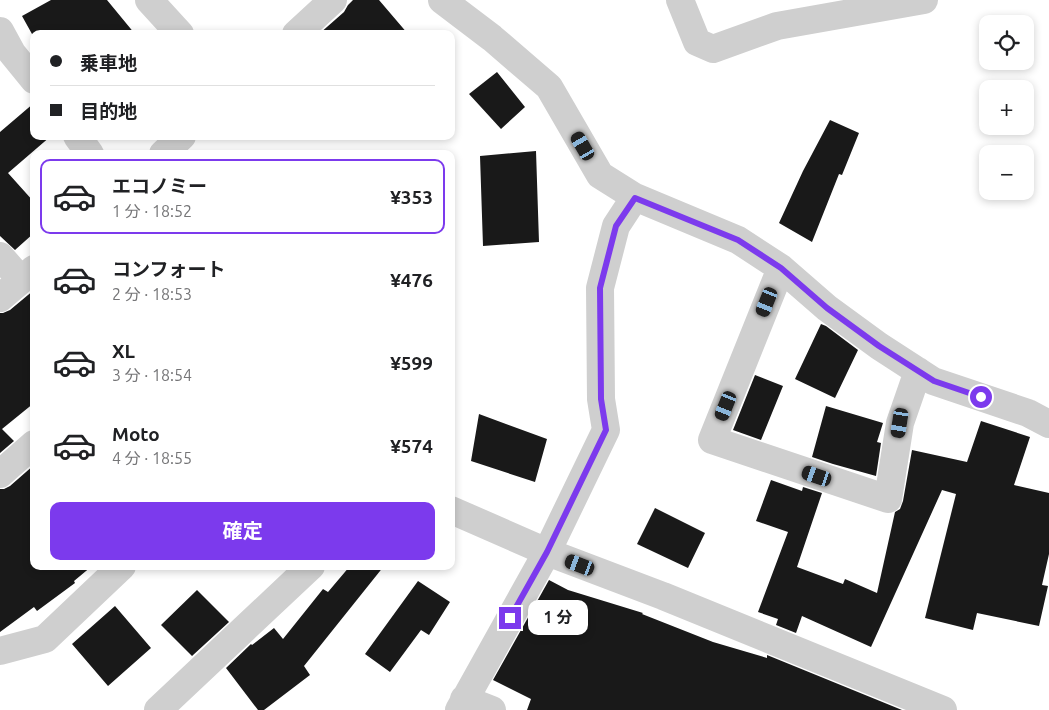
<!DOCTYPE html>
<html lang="ja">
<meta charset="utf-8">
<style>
:root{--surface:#fff;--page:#f2f2f2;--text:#202124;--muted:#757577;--line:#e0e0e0;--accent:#7c3aed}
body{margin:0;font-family:Ubuntu,"Noto Sans JP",sans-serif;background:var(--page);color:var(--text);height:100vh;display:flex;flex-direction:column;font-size:19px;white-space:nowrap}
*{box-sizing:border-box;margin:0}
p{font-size:16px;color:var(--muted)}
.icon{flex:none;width:28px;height:28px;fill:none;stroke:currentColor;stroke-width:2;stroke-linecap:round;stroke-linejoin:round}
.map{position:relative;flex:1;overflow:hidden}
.details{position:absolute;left:30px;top:150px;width:425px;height:420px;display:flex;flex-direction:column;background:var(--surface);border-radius:10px;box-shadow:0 2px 8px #0003}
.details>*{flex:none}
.banner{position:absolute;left:30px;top:30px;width:425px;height:110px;border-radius:10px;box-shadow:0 2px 8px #0003;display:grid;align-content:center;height:110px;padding:0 20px;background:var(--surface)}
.buttons{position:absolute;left:979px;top:15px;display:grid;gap:10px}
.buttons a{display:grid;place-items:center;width:55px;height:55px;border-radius:10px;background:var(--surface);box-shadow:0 2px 8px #0003;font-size:25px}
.end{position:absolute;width:22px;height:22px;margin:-11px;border:6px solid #7c3aed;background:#fff;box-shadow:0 0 0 2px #fff}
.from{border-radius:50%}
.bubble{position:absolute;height:35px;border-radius:10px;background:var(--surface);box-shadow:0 2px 8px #0003;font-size:16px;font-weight:700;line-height:35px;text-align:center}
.car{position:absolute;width:15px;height:30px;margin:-15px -8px;border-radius:6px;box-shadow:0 0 4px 1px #0007;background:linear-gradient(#222 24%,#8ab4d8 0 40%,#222 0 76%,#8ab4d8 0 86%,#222 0)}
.banner b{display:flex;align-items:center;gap:18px;height:48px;font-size:19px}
.banner b+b{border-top:1px solid var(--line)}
.banner i{width:12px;height:12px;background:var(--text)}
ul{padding:9px 0 0;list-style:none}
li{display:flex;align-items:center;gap:15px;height:75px;margin:0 10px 8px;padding:0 10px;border:2px solid transparent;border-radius:10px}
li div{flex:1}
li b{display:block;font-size:19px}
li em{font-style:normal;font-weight:700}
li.active{border-color:var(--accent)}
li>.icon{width:45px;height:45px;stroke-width:1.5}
.action{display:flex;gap:10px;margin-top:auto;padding:10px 20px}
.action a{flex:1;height:58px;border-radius:10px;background:var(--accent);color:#fff;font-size:20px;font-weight:700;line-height:58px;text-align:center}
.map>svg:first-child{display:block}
</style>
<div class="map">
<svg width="1049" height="710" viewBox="0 0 1049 710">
<rect width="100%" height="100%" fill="#fff"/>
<path fill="#191919" d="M 51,0 L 107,0 L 135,34 L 32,34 L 22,16 Z
M 353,0 L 379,0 L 408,34 L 319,34 L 344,12 L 348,5 Z
M 497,72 L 525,107 L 501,129 L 469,94 Z
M 34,103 L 34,136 L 51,136 L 8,173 L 34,202 L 34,233 L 15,250 L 0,236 L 0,132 Z
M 830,120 L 859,133 L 842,175 L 839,174 L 812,242 L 779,223 L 803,171 Z
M 536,151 L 539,242 L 483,246 L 480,156 Z
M 34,290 L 34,403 L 2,429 L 14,441 L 0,453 L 0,313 L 3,313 L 10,310 Z
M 821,324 L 826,326 L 858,350 L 835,398 L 795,379 Z
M 755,375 L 783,386 L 761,440 L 733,430 Z
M 826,406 L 883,423 L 877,442 L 881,443 L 876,476 L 833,464 L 812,457 Z
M 479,414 L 547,439 L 535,482 L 471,461 Z
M 981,421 L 1030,437 L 1014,485 L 1049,493 L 1049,554 L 1042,585 L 1048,586 L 1039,626 L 977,613 L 973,630 L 925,618 L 956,494 L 942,490 L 871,647 L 802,616 L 796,633 L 776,625 L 778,619 L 758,612 L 788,532 L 756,521 L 771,480 L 802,491 L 803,487 L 822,493 L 797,567 L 843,584 L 845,579 L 877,593 L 895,512 L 900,509 L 903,501 L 912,450 L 967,462 Z
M 34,465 L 34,566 L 92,566 L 74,581 L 75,583 L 37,611 L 34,607 L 0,632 L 0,489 L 4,489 L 10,486 Z
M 655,508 L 705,533 L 688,568 L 637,544 Z
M 350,566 L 384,566 L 304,666 L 310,675 L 264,710 L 258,710 L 226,668 L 251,644 L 252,645 L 274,628 L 283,639 L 323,589 L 328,592 Z
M 549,580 L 568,590 L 643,613 L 642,614 L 713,642 L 767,658 L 767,655 L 902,710 L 527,710 L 531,699 L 493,680 Z
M 418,581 L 450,602 L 429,635 L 421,630 L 390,672 L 365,654 Z
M 197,590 L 229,622 L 192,656 L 161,625 Z
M 115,606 L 151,648 L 108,686 L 72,644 Z"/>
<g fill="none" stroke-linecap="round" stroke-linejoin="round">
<path stroke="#cfcfcf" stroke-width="28" d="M 149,0 L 180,34
M 442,0 L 492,38 L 549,87 L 600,175 L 635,197 L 738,240 L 781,268 L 827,308 L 879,346 L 933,381 L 1028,413 L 1049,424
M 680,0 L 697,42 L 713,49 L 777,26 L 924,0
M 0,31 L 12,53 L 34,80
M 296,34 L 333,0
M 77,136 L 90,154
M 163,154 L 182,136
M 0,256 L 21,280
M 781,268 L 712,440 L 888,499 L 900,423 L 918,371
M 0,298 L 34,269
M 0,474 L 34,444
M 451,510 L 547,552 L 663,596 L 943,710
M 0,651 L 45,639 L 122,566
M 464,699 L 492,710
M 158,710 L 311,566
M 459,710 L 547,552 L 606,430 L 601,399 L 600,288 L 616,226 L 635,197"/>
</g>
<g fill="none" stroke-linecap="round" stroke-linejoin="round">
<path stroke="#7c3aed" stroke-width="6" d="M 510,618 L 547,552 L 606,430 L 601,399 L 600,288 L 616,226 L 635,198 L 738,240 L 781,268 L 827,308 L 879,346 L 934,381 L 981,397"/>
</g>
</svg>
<div class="buttons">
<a><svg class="icon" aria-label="locate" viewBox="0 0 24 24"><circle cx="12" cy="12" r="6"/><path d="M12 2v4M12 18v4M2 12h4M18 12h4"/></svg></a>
<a>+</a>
<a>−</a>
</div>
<i class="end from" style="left:981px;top:397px"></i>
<i class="end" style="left:510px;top:618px"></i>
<div class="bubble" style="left:528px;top:600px;width:60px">1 分</div>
<i class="car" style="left:583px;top:146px;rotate:330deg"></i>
<i class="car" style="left:767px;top:302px;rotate:202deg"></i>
<i class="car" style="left:726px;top:406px;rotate:202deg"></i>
<i class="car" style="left:900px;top:423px;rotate:189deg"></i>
<i class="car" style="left:817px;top:476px;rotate:289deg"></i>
<i class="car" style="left:580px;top:565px;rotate:291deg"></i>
<div class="banner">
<b><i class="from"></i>乗車地</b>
<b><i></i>目的地</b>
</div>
<section class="details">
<ul>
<li class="active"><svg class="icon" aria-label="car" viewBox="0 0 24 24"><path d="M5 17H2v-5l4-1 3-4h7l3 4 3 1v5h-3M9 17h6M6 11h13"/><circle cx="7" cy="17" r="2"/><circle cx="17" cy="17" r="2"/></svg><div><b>エコノミー</b><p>1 分 · 18:52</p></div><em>¥353</em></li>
<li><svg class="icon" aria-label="car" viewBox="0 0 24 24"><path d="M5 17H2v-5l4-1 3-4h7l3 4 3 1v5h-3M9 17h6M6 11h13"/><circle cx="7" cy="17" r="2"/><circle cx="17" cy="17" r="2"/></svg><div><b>コンフォート</b><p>2 分 · 18:53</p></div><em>¥476</em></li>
<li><svg class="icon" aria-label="car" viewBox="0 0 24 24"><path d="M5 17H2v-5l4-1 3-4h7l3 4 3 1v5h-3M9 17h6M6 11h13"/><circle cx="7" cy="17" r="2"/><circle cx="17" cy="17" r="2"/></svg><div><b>XL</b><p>3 分 · 18:54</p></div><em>¥599</em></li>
<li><svg class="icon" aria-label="car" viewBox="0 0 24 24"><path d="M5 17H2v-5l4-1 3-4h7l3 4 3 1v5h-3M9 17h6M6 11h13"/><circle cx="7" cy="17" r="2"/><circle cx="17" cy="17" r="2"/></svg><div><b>Moto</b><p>4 分 · 18:55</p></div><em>¥574</em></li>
</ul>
<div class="action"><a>確定</a></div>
</section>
</div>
